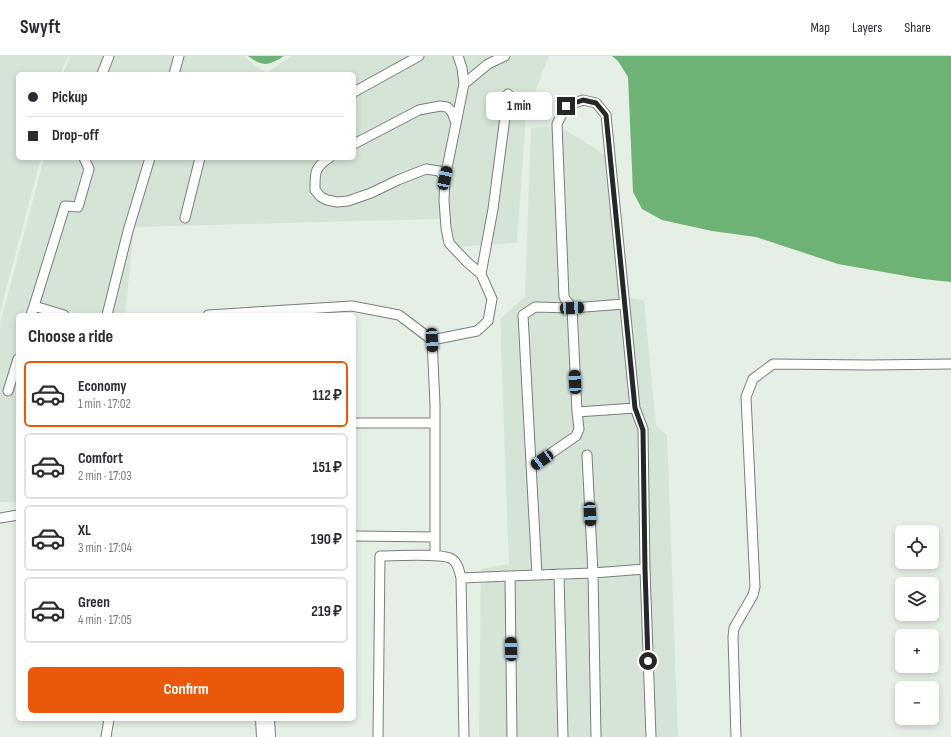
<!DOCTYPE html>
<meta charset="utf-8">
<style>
:root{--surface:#fff;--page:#f2f2f3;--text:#2b2b33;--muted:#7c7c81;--line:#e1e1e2;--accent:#ea580c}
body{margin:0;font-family:"Sofia Sans Condensed",sans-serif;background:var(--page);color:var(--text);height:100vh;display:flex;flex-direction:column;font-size:15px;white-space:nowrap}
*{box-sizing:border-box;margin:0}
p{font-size:13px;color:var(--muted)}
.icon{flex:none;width:22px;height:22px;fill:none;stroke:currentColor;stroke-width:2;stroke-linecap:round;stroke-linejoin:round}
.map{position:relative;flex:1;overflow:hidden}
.sheet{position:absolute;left:16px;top:257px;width:340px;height:408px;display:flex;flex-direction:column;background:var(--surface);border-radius:6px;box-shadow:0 2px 6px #0003}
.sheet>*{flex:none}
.guide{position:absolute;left:16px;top:16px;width:340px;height:88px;border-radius:6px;box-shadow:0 2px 6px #0003;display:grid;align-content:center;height:88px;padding:0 12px;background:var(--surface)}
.buttons{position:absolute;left:895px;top:469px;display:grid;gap:8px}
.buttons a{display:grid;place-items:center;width:44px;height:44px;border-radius:6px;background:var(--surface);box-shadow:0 2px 6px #0003;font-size:20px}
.end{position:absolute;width:18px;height:18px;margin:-9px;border:5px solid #252925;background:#fff;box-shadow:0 0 0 2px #fff}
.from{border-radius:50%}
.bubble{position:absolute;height:28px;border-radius:6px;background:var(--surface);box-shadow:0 2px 6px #0003;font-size:13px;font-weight:700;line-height:28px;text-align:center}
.car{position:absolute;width:12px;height:24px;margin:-12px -6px;border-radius:5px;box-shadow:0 0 3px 1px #0007;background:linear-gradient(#222 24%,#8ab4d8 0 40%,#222 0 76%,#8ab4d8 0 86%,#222 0)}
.guide b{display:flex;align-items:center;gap:14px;height:38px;font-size:15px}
.guide b+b{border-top:1px solid var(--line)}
.guide i{width:10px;height:10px;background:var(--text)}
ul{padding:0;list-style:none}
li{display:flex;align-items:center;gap:12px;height:66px;margin:0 8px 6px;padding:0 4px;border:2px solid var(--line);border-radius:6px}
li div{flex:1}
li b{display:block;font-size:15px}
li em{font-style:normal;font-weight:700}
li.on{border-color:var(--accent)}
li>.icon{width:36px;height:36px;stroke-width:1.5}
h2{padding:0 12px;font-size:18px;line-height:48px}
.action{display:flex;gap:8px;margin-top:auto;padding:8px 12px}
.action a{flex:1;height:46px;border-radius:6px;background:var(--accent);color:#fff;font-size:16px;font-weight:700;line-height:46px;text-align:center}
header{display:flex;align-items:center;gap:24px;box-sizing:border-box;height:56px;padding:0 20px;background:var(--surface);border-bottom:1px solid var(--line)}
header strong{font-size:19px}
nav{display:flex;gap:22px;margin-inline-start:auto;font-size:14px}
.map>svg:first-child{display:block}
</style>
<header>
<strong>Swyft</strong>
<nav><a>Map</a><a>Layers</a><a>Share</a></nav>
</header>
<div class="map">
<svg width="951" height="681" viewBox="0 0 951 681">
<rect width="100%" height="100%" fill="#e6efe6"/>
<path fill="#d5e4d6" d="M 0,0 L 68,0 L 60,18 L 18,18 L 18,102 L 41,102 L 0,256 Z
M 70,0 L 243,0 L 266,17 L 292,0 L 549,0 L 526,59 L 517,187 L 453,191 L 441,184 L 441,163 L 134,171 L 125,259 L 18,259 L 18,446 L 0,446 L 0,269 L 44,102 L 354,102 L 354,18 L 63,18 Z
M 544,71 L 560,71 L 612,103 L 624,242 L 644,244 L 656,369 L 667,379 L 678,681 L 479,681 L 481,513 L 509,508 L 500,263 L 525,241 L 531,72 Z"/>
<path fill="#6eb375" d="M 248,0 L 284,0 C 268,10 263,11 248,0 Z
M 612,0 L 951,0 L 951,226 L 923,223 L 838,208 L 756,181 L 712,175 L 662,164 L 642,153 L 633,136 L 628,21 L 618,5 Z"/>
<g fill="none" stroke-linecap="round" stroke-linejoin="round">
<defs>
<path id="service" d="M 102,18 L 109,0
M 174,18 L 179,0
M 464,28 L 488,8 L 505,0
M 354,36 L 419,0
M 354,88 L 419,54 L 440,50 L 447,51 L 452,56 L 456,67
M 329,102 C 314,112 315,117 315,134 L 321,141 L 327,144 L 337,146 L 348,145 L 371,137 L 398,124 L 426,113 L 439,115 L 445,122
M 185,162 L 200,102
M 481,218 L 493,153 L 508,38
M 34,250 L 65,150 L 78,151 L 89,113 L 84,102
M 31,259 L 34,250 L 64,259
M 107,259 L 128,175 L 150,102
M 208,259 L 352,250 L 399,259 L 432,284 L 435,348 L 435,499
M 432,284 L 477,275 L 488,265 L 492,243 L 481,218 L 467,206 L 449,187 L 446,172 L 444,144 L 445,122 L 464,28 L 462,12 L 458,0
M 8,335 L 18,303
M 577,356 L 635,352
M 354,367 L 435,367
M 587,399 L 593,517 L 596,681
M 531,411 L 576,380 L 579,373 L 577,356 L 572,252 L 564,241 L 557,68 L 566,50 L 583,44 L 596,47 L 606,59 L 635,352 L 643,373 L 645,513 L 593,517 L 537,519
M 0,462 L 18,459
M 354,480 L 435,481
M 645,513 L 651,681
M 559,518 L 563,681
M 510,520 L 537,519 L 523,259 L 535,251 L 572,252 L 624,248
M 461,522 L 510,520 L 512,681
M 106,681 L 109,663
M 378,681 L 380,500 C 394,500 442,497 452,503 C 458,507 459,514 461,522 L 464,681
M 736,681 L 733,581 L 734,572 L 753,539 L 755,531 L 746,341 L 753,323 L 773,308 L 870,309 L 951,308"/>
<path id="minor" d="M 265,663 L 266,681"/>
</defs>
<use href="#service" stroke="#778078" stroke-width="11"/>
<use href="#minor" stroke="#778078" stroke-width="20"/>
<use href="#service" stroke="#fff" stroke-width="9"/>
<use href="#minor" stroke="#fff" stroke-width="18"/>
</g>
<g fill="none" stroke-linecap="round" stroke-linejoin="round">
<path stroke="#252925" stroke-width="5" d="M 566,50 L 583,44 L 596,47 L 606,59 L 635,352 L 643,374 L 645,513 L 648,605"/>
</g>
</svg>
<div class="buttons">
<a><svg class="icon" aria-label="locate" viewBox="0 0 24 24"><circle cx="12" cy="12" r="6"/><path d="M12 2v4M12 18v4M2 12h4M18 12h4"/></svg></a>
<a><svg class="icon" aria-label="layers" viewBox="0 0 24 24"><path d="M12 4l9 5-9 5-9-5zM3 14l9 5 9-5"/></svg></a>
<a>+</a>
<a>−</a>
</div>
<i class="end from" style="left:648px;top:605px"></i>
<i class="end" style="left:566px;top:50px"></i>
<div class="bubble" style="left:486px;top:36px;width:66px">1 min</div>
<i class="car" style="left:445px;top:122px;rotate:12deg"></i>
<i class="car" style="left:572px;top:252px;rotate:87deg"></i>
<i class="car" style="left:432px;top:284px;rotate:177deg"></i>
<i class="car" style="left:575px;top:326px;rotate:357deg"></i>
<i class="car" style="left:542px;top:404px;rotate:235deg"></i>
<i class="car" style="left:590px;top:458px;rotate:177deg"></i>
<i class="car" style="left:511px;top:593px;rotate:359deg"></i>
<div class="guide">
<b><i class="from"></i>Pickup</b>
<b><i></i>Drop-off</b>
</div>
<section class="sheet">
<h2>Choose a ride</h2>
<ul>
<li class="on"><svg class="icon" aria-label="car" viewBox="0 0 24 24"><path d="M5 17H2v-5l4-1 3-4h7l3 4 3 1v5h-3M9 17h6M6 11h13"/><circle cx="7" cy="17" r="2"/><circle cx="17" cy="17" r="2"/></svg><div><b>Economy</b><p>1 min · 17:02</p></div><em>112 ₽</em></li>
<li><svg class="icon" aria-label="car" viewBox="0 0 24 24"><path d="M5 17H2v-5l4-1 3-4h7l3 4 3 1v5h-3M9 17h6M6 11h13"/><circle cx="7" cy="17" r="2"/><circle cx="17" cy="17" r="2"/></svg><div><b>Comfort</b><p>2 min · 17:03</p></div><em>151 ₽</em></li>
<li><svg class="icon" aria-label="car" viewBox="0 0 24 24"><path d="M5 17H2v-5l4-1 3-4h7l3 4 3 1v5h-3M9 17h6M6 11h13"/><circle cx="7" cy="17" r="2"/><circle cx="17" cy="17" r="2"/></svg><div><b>XL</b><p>3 min · 17:04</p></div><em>190 ₽</em></li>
<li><svg class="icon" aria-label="car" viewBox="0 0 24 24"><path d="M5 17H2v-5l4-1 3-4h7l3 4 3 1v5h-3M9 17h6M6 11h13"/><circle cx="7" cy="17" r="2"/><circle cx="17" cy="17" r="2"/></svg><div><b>Green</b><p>4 min · 17:05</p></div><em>219 ₽</em></li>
</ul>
<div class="action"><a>Confirm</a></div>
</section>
</div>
